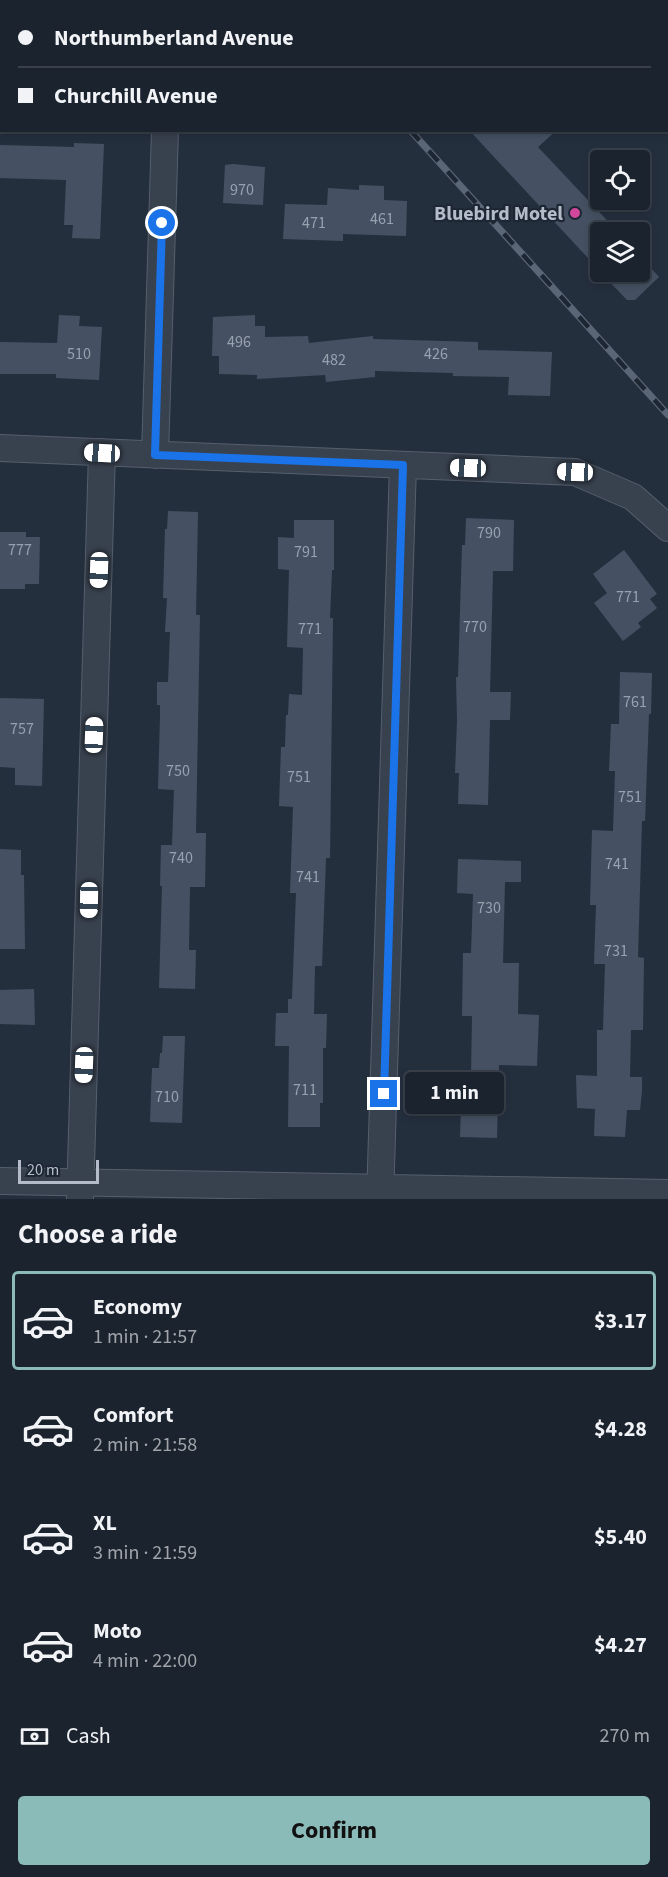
<!DOCTYPE html>
<meta charset="utf-8">
<style>
:root{--surface:#1b232e;--page:#282f3a;--text:#f1f3f6;--muted:#a0a4aa;--line:#39404a;--accent:#8bbbb9}
body{margin:0;font-family:"Source Sans 3",sans-serif;background:var(--page);color:var(--text);height:100vh;display:flex;flex-direction:column;font-size:22px;white-space:nowrap}
*{box-sizing:border-box;margin:0}
p{font-size:20px;color:var(--muted)}
.icon{flex:none;width:33px;height:33px;fill:none;stroke:currentColor;stroke-width:2;stroke-linecap:round;stroke-linejoin:round}
.map{position:relative;height:1199px;overflow:hidden}
.details{display:flex;flex-direction:column;background:var(--surface);flex:1}
.details>*{flex:none}
.top-card{position:absolute;left:0px;top:0px;width:669px;height:132px;box-shadow:0 3px 9px #0003,0 0 0 2px var(--line);display:grid;align-content:center;height:132px;padding:0 18px;background:var(--surface)}
.fabs{position:absolute;left:590px;top:150px;display:grid;gap:12px}
.fabs a{display:grid;place-items:center;width:60px;height:60px;border-radius:6px;background:var(--surface);box-shadow:0 3px 9px #0003,0 0 0 2px var(--line);font-size:30px}
.scale{position:absolute;left:18px;bottom:15px;width:81px;box-sizing:border-box;padding-left:6px;border:3px solid #b4bcc9;border-top:0;font-size:16px;line-height:21px;white-space:nowrap;color:#b4bcc9;-webkit-text-stroke:4px #1d2633;paint-order:stroke}
.end{position:absolute;width:27px;height:27px;margin:-14px;border:8px solid #1a73e8;background:#fff;box-shadow:0 0 0 3px #fff}
.from{border-radius:50%}
.bubble{position:absolute;height:42px;border-radius:6px;background:var(--surface);box-shadow:0 3px 9px #0003,0 0 0 2px var(--line);font-size:20px;font-weight:700;line-height:42px;text-align:center}
.car{position:absolute;width:18px;height:36px;margin:-18px -9px;border-radius:8px;box-shadow:0 0 4px 2px #0007;background:linear-gradient(#fff 24%,#345 0 40%,#fff 0 76%,#345 0 86%,#fff 0)}
.top-card b{display:flex;align-items:center;gap:21px;height:57px;font-size:22px}
.top-card b+b{border-top:2px solid var(--line)}
.top-card i{width:15px;height:15px;background:var(--text)}
ul{padding:0;list-style:none}
li{display:flex;align-items:center;gap:18px;height:99px;margin:0 12px 9px;padding:0 6px;border:3px solid transparent;border-radius:6px}
li div{flex:1}
li b{display:block;font-size:22px}
li em{font-style:normal;font-weight:700}
li.active{border-color:var(--accent)}
li>.icon{width:54px;height:54px;stroke-width:1.5}
h2{padding:0 18px;font-size:27px;line-height:72px}
.pay{display:flex;align-items:center;gap:15px;height:66px;padding:0 18px;font-size:22px}
.pay p{margin-inline-start:auto}
.button{display:flex;gap:12px;margin-top:auto;padding:12px 18px}
.button a{flex:1;height:69px;border-radius:6px;background:var(--accent);color:#111;font-size:24px;font-weight:700;line-height:69px;text-align:center}
.map>svg:first-child{display:block}
</style>
<div class="map">
<svg width="668" height="1199" viewBox="0 0 668 1199">
<rect width="100%" height="100%" fill="#242f3e"/>
<path fill="#455162" d="M 469,130 L 557,130 L 538,147 L 618,232 L 600,232 L 600,271 Z
M 74,143 L 104,144 L 100,239 L 72,238 L 73,225 L 64,225 L 66,180 L 0,178 L 0,145 L 74,147 Z
M 233,164 L 265,167 L 263,205 L 223,203 L 225,165 Z
M 359,185 L 384,186 L 384,200 L 407,201 L 406,236 L 343,234 L 343,241 L 283,239 L 285,204 L 327,205 L 328,188 L 359,190 Z
M 639,255 L 659,277 L 635,300 L 627,300 L 600,272 L 639,272 Z
M 59,315 L 80,316 L 79,326 L 102,327 L 99,380 L 56,378 L 56,374 L 0,374 L 0,342 L 57,343 Z
M 255,315 L 255,326 L 265,326 L 265,337 L 308,336 L 309,343 L 373,336 L 373,339 L 478,342 L 478,350 L 552,352 L 550,396 L 508,395 L 509,377 L 453,376 L 453,373 L 375,371 L 375,377 L 326,382 L 325,375 L 257,379 L 257,375 L 219,374 L 219,356 L 212,356 L 213,317 Z
M 168,511 L 198,512 L 196,615 L 200,615 L 196,833 L 206,833 L 205,887 L 190,887 L 189,950 L 196,950 L 195,989 L 159,988 L 162,886 L 160,886 L 161,845 L 172,845 L 174,790 L 158,789 L 160,716 L 160,705 L 157,705 L 157,682 L 168,682 L 170,632 L 165,632 L 167,598 L 163,598 L 165,529 L 167,529 Z
M 466,518 L 514,520 L 513,571 L 493,571 L 490,692 L 511,692 L 510,720 L 490,720 L 488,805 L 458,804 L 459,773 L 455,773 L 457,720 L 456,677 L 458,677 L 462,545 L 465,545 Z
M 294,520 L 334,520 L 334,570 L 332,570 L 330,618 L 333,618 L 330,858 L 326,858 L 322,966 L 315,966 L 314,1014 L 327,1014 L 326,1048 L 323,1048 L 323,1103 L 320,1103 L 320,1127 L 288,1127 L 289,1046 L 275,1046 L 276,1013 L 288,1013 L 288,999 L 292,999 L 296,893 L 290,893 L 293,807 L 279,806 L 281,747 L 285,747 L 286,715 L 288,715 L 289,694 L 302,695 L 303,648 L 287,647 L 289,570 L 278,569 L 278,537 L 294,538 Z
M 0,532 L 26,532 L 26,537 L 40,537 L 39,584 L 25,584 L 25,589 L 0,589 Z
M 624,550 L 657,594 L 650,599 L 657,608 L 638,623 L 641,627 L 623,641 L 594,603 L 607,593 L 593,574 Z
M 620,672 L 652,673 L 651,714 L 649,714 L 645,821 L 642,821 L 638,957 L 644,958 L 643,1030 L 631,1030 L 630,1077 L 642,1077 L 642,1091 L 640,1110 L 627,1110 L 625,1137 L 594,1136 L 595,1109 L 577,1108 L 576,1075 L 597,1076 L 597,1030 L 603,1030 L 605,964 L 594,964 L 596,905 L 590,905 L 592,830 L 613,831 L 615,771 L 609,771 L 611,724 L 619,724 Z
M 0,698 L 44,699 L 42,786 L 15,785 L 15,768 L 0,767 Z
M 0,849 L 21,850 L 21,875 L 24,875 L 25,949 L 0,949 Z
M 458,859 L 521,861 L 521,882 L 505,882 L 503,963 L 519,963 L 518,1014 L 539,1015 L 537,1066 L 499,1065 L 497,1138 L 460,1137 L 462,1075 L 471,1075 L 472,1016 L 462,1016 L 463,953 L 471,953 L 473,894 L 457,893 Z
M 34,989 L 35,1025 L 0,1024 L 0,990 Z
M 163,1036 L 185,1036 L 182,1123 L 150,1122 L 152,1068 L 159,1068 L 160,1053 L 162,1053 Z"/>
<g fill="none" stroke-linecap="round" stroke-linejoin="round">
<defs>
<path id="street" d="M 0,84 L 2,84
M 0,448 L 575,472 L 633,497 L 668,528
M 155,455 L 165,130
M 0,1181 L 668,1193
M 80,1199 L 102,452
M 380,1199 L 403,465"/>
<path id="primary" d="M 584,0 L 586,2
M 638,0 L 640,2
M 668,34 L 668,35"/>
</defs>
<use href="#street" stroke="#565f6c" stroke-width="28"/>
<use href="#primary" stroke="#414a57" stroke-width="36"/>
<use href="#street" stroke="#38414e" stroke-width="26"/>
<use href="#primary" stroke="#56606e" stroke-width="33"/>
<defs>
<path id="rail" d="M 290,0 L 291,2
M 410,130 L 668,415"/>
</defs>
<use href="#rail" stroke="#5a6575" stroke-width="7"/>
<use href="#rail" stroke="#1d2633" stroke-width="4.5" stroke-dasharray="14" stroke-linecap="butt"/>
</g>
<g fill="none" stroke-linecap="round" stroke-linejoin="round">
<path stroke="#1a73e8" stroke-width="8" d="M 162,223 L 155,455 L 403,465 L 384,1094"/>
</g>
<circle fill="#d1479c" stroke="#1d2633" stroke-width="2" cx="575" cy="213" r="6"/>
<g text-anchor="middle" stroke-width="4.5" stroke-linejoin="round" paint-order="stroke">
<g font-size="16" fill="#98a1af">
<text x="242" y="195">970</text>
<text x="382" y="224">461</text>
<text x="314" y="228">471</text>
<text x="239" y="347">496</text>
<text x="79" y="359">510</text>
<text x="436" y="359">426</text>
<text x="334" y="365">482</text>
<text x="489" y="538">790</text>
<text x="20" y="555">777</text>
<text x="306" y="557">791</text>
<text x="628" y="602">771</text>
<text x="475" y="632">770</text>
<text x="310" y="634">771</text>
<text x="635" y="707">761</text>
<text x="22" y="734">757</text>
<text x="178" y="776">750</text>
<text x="299" y="782">751</text>
<text x="630" y="802">751</text>
<text x="181" y="863">740</text>
<text x="617" y="869">741</text>
<text x="308" y="882">741</text>
<text x="489" y="913">730</text>
<text x="616" y="956">731</text>
<text x="305" y="1095">711</text>
<text x="167" y="1102">710</text>
</g>
<g font-size="20" font-weight="bold" fill="#b4bcc9" stroke="#1d2633" text-anchor="end">
<text x="563" y="220">Bluebird Motel</text>
</g>
</g>
</svg>
<div class="fabs">
<a><svg class="icon" aria-label="locate" viewBox="0 0 24 24"><circle cx="12" cy="12" r="6"/><path d="M12 2v4M12 18v4M2 12h4M18 12h4"/></svg></a>
<a><svg class="icon" aria-label="layers" viewBox="0 0 24 24"><path d="M12 4l9 5-9 5-9-5zM3 14l9 5 9-5"/></svg></a>
</div>
<div class="scale">20 m</div>
<i class="end from" style="left:162px;top:223px"></i>
<i class="end" style="left:384px;top:1094px"></i>
<div class="bubble" style="left:405px;top:1072px;width:99px">1 min</div>
<i class="car" style="left:102px;top:453px;rotate:273deg"></i>
<i class="car" style="left:468px;top:468px;rotate:272deg"></i>
<i class="car" style="left:575px;top:472px;rotate:272deg"></i>
<i class="car" style="left:99px;top:570px;rotate:182deg"></i>
<i class="car" style="left:94px;top:735px;rotate:2deg"></i>
<i class="car" style="left:89px;top:900px;rotate:181deg"></i>
<i class="car" style="left:84px;top:1065px;rotate:182deg"></i>
<div class="top-card">
<b><i class="from"></i>Northumberland Avenue</b>
<b><i></i>Churchill Avenue</b>
</div>
</div>
<section class="details">
<h2>Choose a ride</h2>
<ul>
<li class="active"><svg class="icon" aria-label="car" viewBox="0 0 24 24"><path d="M5 17H2v-5l4-1 3-4h7l3 4 3 1v5h-3M9 17h6M6 11h13"/><circle cx="7" cy="17" r="2"/><circle cx="17" cy="17" r="2"/></svg><div><b>Economy</b><p>1 min · 21:57</p></div><em>$3.17</em></li>
<li><svg class="icon" aria-label="car" viewBox="0 0 24 24"><path d="M5 17H2v-5l4-1 3-4h7l3 4 3 1v5h-3M9 17h6M6 11h13"/><circle cx="7" cy="17" r="2"/><circle cx="17" cy="17" r="2"/></svg><div><b>Comfort</b><p>2 min · 21:58</p></div><em>$4.28</em></li>
<li><svg class="icon" aria-label="car" viewBox="0 0 24 24"><path d="M5 17H2v-5l4-1 3-4h7l3 4 3 1v5h-3M9 17h6M6 11h13"/><circle cx="7" cy="17" r="2"/><circle cx="17" cy="17" r="2"/></svg><div><b>XL</b><p>3 min · 21:59</p></div><em>$5.40</em></li>
<li><svg class="icon" aria-label="car" viewBox="0 0 24 24"><path d="M5 17H2v-5l4-1 3-4h7l3 4 3 1v5h-3M9 17h6M6 11h13"/><circle cx="7" cy="17" r="2"/><circle cx="17" cy="17" r="2"/></svg><div><b>Moto</b><p>4 min · 22:00</p></div><em>$4.27</em></li>
</ul>
<div class="pay"><svg class="icon" aria-label="cash" viewBox="0 0 24 24"><path d="M3 7h18v10H3z"/><circle cx="12" cy="12" r="2"/></svg>Cash<p>270 m</p></div>
<div class="button"><a>Confirm</a></div>
</section>
